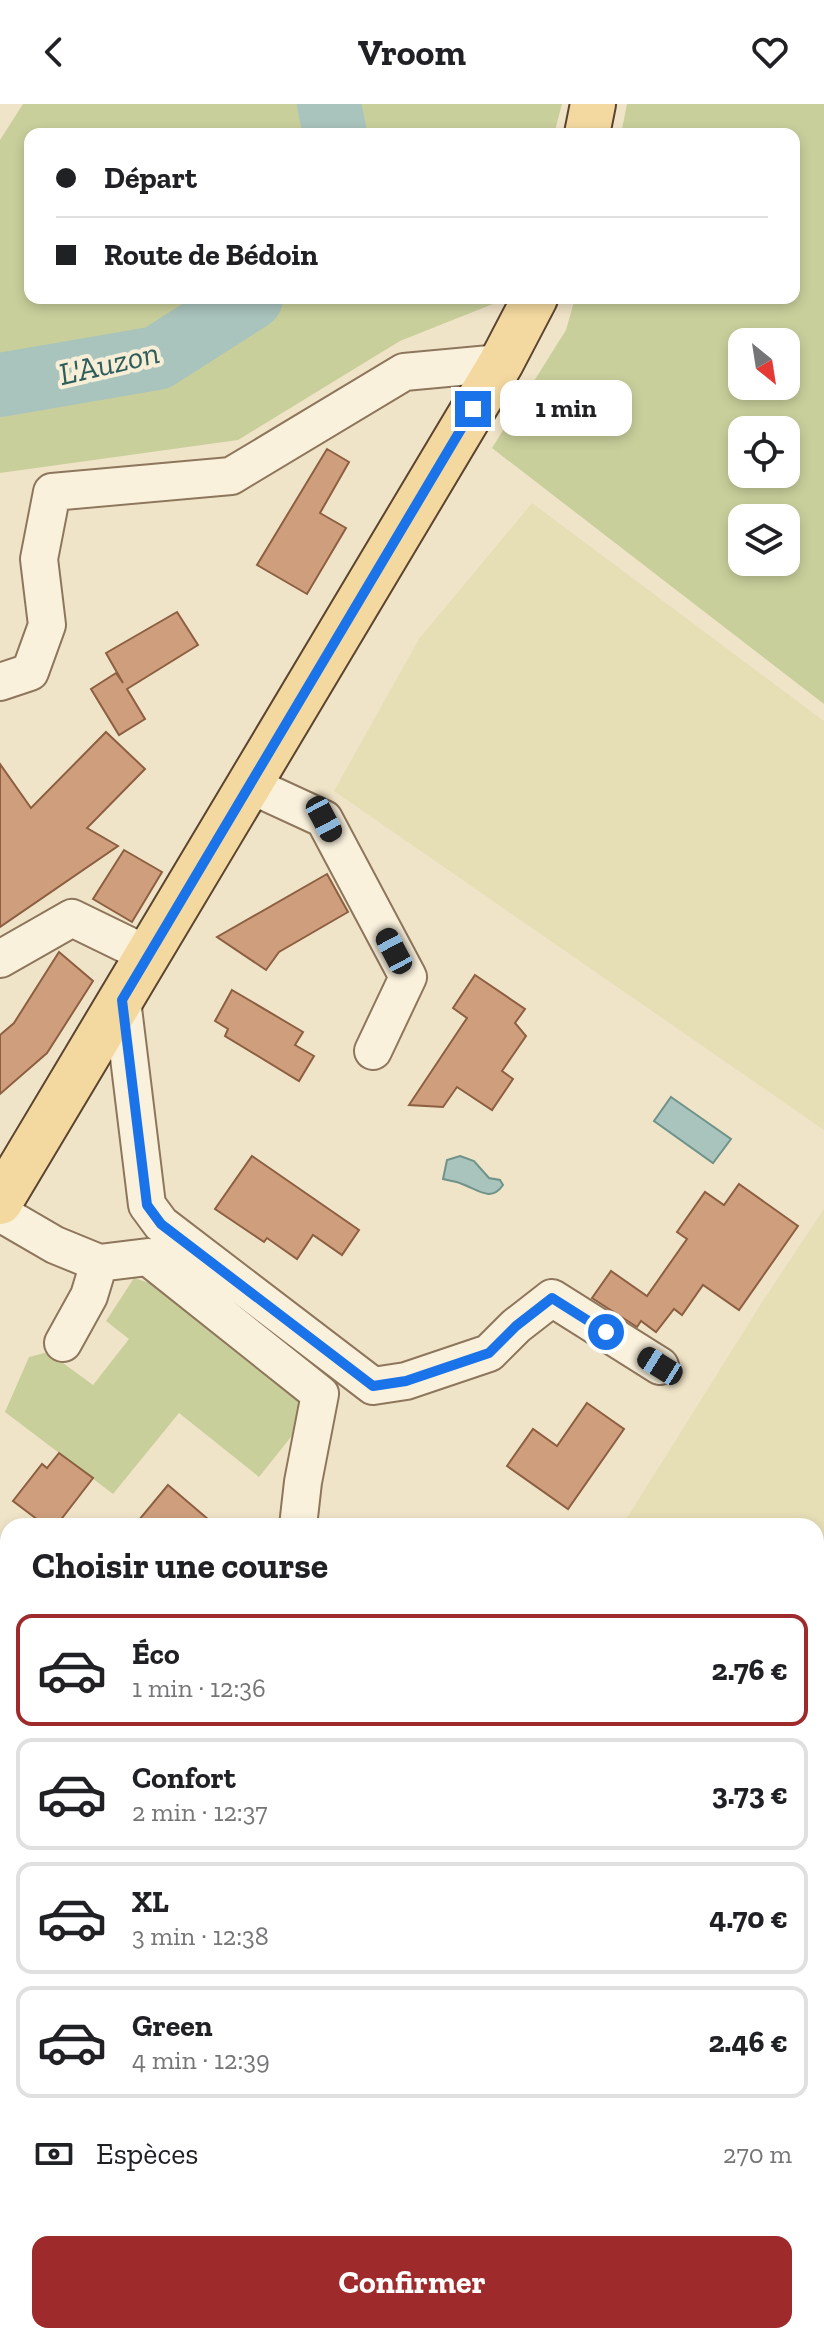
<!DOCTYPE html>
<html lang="fr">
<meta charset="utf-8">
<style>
:root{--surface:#fff;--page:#f6f6f6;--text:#202124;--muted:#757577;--line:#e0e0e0;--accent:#9e2a2b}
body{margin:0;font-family:"Zilla Slab",serif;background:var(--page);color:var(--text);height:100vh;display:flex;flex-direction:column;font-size:30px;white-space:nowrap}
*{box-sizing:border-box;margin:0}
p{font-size:26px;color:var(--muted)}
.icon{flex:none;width:44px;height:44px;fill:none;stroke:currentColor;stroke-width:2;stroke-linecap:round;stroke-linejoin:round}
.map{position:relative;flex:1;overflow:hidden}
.panel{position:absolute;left:0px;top:1414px;width:824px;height:826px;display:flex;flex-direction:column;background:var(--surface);border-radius:24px 24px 0 0;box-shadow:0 4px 12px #0003}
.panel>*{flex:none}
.top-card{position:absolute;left:24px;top:24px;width:776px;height:176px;border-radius:16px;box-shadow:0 4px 12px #0003;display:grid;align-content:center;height:176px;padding:0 32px;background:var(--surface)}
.needle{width:52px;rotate:150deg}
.fabs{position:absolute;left:728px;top:224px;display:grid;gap:16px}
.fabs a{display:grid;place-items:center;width:72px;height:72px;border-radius:16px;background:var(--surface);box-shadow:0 4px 12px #0003;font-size:40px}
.end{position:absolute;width:36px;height:36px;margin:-18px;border:10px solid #1a73e8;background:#fff;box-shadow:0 0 0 4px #fff}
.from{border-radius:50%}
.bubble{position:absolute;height:56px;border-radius:16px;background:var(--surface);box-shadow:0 4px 12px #0003;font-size:26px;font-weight:700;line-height:56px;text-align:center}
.car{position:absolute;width:24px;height:48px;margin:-24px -12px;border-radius:10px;box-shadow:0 0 6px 2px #0007;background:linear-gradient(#222 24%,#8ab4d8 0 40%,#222 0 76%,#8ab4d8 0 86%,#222 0)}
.top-card b{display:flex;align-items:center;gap:28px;height:76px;font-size:30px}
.top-card b+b{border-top:2px solid var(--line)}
.top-card i{width:20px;height:20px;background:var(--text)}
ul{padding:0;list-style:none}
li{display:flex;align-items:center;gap:24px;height:112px;margin:0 16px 12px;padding:0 16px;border:4px solid var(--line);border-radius:16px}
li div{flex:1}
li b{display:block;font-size:30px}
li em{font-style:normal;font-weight:700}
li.on{border-color:var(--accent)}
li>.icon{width:72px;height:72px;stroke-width:1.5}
h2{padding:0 32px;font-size:36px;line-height:96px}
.pay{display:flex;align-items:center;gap:20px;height:88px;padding:0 32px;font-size:30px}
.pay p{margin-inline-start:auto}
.cta{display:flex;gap:16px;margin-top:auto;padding:16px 32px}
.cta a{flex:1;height:92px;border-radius:16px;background:var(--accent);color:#fff;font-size:32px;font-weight:700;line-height:92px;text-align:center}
header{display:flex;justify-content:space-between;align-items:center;height:104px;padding:0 32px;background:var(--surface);font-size:36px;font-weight:700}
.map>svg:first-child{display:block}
</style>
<header><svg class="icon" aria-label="back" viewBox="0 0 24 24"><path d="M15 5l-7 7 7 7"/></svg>Vroom<svg class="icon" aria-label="heart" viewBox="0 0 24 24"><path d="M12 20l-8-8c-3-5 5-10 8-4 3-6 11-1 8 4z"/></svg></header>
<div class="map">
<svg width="824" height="2239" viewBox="0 0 824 2239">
<rect width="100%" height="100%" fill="#f0e4c8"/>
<path fill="#e6deb5" d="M 532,399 L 824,617 L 824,1026 L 334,687 L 419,535 Z
M 824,1105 L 824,2239 L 638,2239 L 630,2232 L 816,2232 L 816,1422 L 622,1422 L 759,1203 Z
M 0,1632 L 8,1638 L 8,1966 L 0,1960 Z
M 396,2232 L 516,2232 L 508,2239 L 405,2239 Z"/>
<path fill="#c9cf9b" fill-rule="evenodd" d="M 23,0 L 562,0 L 554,30 L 30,30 L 30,194 L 508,194 L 400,237 L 238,336 L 0,369 L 0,36 Z
M 627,0 L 824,0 L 824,600 L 492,344 L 566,226 L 575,194 L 794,194 L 794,30 L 621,30 ZM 742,238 L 786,238 L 786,282 L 742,282 ZM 786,326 L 786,370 L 742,370 L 742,326 ZM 742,414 L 786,414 L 786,458 L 742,458 Z
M 134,1174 L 159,1182 L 299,1296 L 310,1309 L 259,1373 L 179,1309 L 113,1390 L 5,1308 L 29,1253 L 48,1248 L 93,1281 L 129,1235 L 106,1217 Z"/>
<path fill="#a9c4bc" stroke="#6f938a" stroke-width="2" d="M 671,993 L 731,1035 L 713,1059 L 654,1017 Z
M 460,1052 L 474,1057 L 489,1074 L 500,1076 L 503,1081 C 491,1099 477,1085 462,1080 C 456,1077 449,1077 443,1075 L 447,1056 Z"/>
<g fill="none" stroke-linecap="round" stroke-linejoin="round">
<path stroke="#a9c4bc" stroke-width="64" d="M 329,0 L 335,30
M 0,281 L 157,254 L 251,194"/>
</g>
<path fill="#cf9f7d" stroke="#8d5f41" stroke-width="2" d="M 327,345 L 349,358 L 320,409 L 346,424 L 307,490 L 257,461 Z
M 177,508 L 198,541 L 127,585 L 145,615 L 119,631 L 91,585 L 116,569 L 123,579 L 106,549 Z
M 106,628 L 145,665 L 87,724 L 118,742 L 0,823 L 0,660 L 31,704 Z
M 124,746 L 162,768 L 132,818 L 93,795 Z
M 327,770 L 348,808 L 279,848 L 266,866 L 217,833 Z
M 59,848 L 93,877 L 47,949 L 0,990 L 0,931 L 14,919 Z
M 475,871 L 525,905 L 515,919 L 526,932 L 502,967 L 513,975 L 492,1006 L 457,983 L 443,1003 L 409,1001 L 467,914 L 453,904 Z
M 232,886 L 303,928 L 295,941 L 314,952 L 299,977 L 225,932 L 228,925 L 215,917 Z
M 252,1052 L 359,1126 L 342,1151 L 313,1131 L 297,1155 L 267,1134 L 264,1138 L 215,1105 Z
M 739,1080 L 798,1122 L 739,1206 L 703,1181 L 682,1211 L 674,1205 L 656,1228 L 641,1217 L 637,1223 L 592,1194 L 611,1167 L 647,1192 L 687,1135 L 677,1128 L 705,1088 L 724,1101 Z
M 587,1299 L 624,1325 L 568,1405 L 507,1362 L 533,1325 L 557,1342 Z
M 59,1349 L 93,1374 L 56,1422 L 46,1422 L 13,1397 L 42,1360 L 47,1364 Z
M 168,1381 L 216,1422 L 134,1422 Z"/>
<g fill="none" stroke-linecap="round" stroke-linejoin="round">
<defs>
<path id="minor" d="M 0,578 L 30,568 L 47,521 L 39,455 L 52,388 L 231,372 L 404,268 L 501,259
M 248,680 L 324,715 L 408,873 L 373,947
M 0,855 L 72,814 L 148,851
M 122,896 L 147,1101 L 161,1120 L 373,1282 L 406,1277 L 489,1249 L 516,1222 L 552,1194 L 660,1262
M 0,1109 L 55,1141 L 99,1159 L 148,1153 L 320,1290 L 303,1378 L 298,1422
M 63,1239 L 89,1192 L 99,1159
M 0,1595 L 8,1600
M 0,2046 L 8,2052
M 277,2232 L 289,2239
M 0,2237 L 2,2239"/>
<path id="major" d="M 587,30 L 593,0
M 0,1098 L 501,259 L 535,194"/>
</defs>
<use href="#minor" stroke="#8d765c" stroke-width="40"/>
<use href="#major" stroke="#5b4430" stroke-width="48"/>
<use href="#minor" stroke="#faf1dc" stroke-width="36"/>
<use href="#major" stroke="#f3d9a0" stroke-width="44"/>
</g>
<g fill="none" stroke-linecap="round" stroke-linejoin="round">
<path stroke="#1a73e8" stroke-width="10" d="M 473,305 L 122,896 L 147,1101 L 161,1120 L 373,1282 L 406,1277 L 489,1249 L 516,1222 L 552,1194 L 606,1228"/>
</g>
<g text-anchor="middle" stroke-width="8" stroke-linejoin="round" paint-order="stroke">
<g font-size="32" font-style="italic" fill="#2f5d5a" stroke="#f7eed8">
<text transform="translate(109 259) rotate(-13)" y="11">L'Auzon</text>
</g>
</g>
</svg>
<div class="fabs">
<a><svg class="needle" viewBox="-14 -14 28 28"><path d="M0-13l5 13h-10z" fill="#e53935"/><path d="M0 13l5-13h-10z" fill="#757577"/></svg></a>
<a><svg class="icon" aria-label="locate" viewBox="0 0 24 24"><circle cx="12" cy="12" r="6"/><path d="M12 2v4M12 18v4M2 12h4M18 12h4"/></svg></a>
<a><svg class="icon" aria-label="layers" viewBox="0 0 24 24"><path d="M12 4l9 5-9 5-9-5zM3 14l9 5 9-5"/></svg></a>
</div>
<i class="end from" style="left:606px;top:1228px"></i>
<i class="end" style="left:473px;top:305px"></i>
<div class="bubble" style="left:500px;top:276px;width:132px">1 min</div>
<i class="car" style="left:324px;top:715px;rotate:152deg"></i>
<i class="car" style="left:394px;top:847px;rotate:332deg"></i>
<i class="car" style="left:660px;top:1262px;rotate:302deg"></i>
<div class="top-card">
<b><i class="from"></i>Départ</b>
<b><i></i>Route de Bédoin</b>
</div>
<section class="panel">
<h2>Choisir une course</h2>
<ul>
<li class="on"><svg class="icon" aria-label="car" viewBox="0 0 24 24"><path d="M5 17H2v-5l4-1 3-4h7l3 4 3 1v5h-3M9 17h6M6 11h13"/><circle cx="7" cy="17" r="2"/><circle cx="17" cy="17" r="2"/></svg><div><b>Éco</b><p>1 min · 12:36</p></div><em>2.76 €</em></li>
<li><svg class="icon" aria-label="car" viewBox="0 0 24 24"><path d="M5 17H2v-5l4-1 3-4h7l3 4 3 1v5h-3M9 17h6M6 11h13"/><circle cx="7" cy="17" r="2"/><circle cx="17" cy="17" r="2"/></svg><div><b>Confort</b><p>2 min · 12:37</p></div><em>3.73 €</em></li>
<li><svg class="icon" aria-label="car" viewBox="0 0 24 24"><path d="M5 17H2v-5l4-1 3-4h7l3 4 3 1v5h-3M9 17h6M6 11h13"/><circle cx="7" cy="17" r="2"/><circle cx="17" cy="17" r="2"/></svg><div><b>XL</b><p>3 min · 12:38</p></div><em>4.70 €</em></li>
<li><svg class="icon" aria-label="car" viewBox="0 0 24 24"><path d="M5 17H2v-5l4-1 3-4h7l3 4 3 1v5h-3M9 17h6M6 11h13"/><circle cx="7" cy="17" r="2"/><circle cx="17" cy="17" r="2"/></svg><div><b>Green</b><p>4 min · 12:39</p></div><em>2.46 €</em></li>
</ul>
<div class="pay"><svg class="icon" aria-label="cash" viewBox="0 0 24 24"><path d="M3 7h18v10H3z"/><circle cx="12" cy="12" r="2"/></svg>Espèces<p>270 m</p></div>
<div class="cta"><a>Confirmer</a></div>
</section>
</div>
